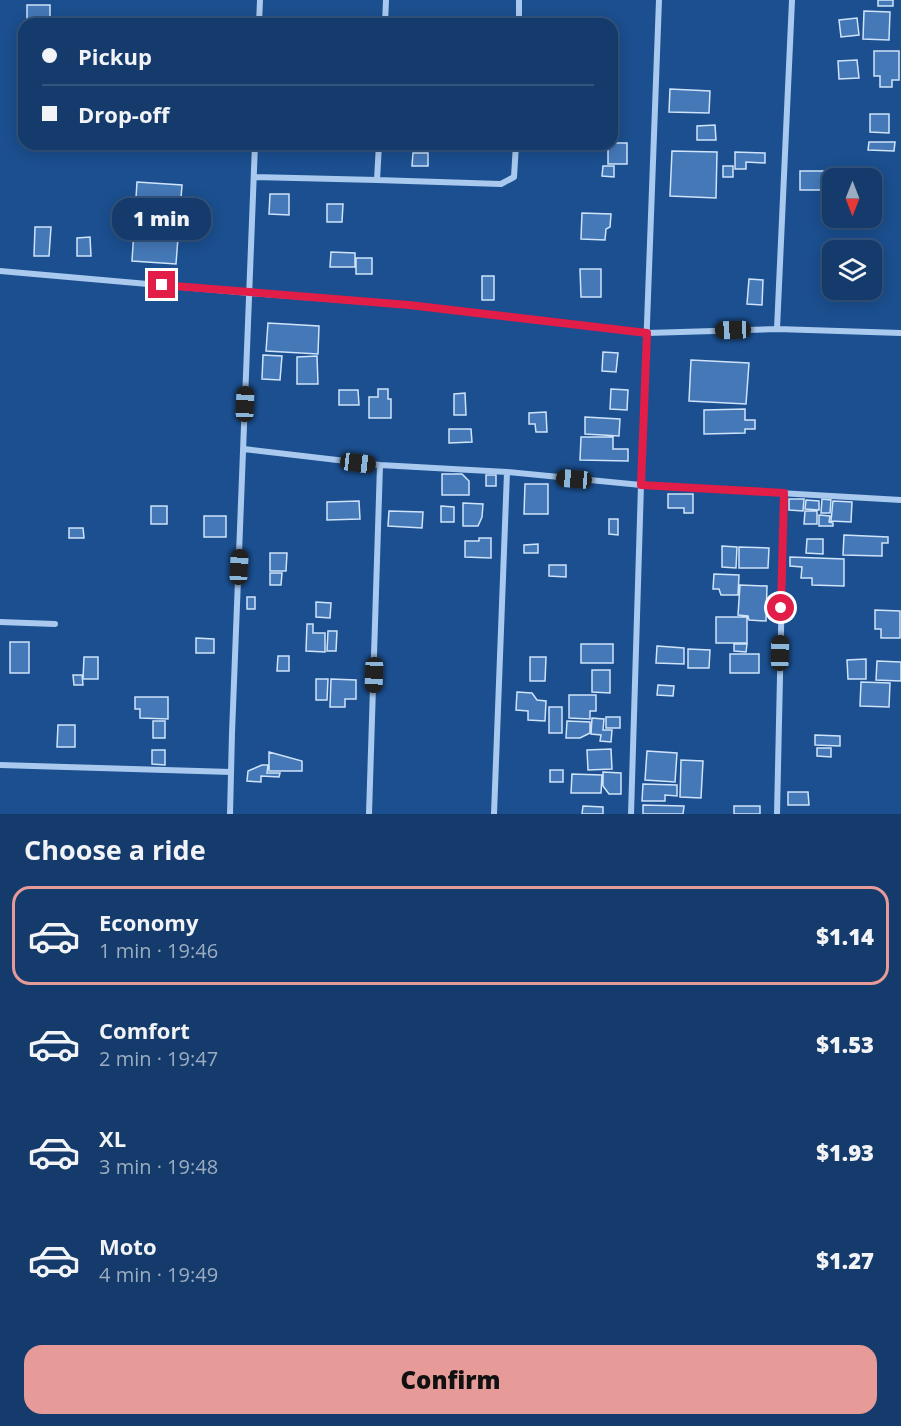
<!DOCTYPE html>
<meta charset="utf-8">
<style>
:root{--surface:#143b6b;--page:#1d4271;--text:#f1f3f6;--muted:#9dadc1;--line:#33557e;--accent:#e69b98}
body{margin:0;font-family:"Open Sans",sans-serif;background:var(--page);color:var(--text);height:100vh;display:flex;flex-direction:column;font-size:22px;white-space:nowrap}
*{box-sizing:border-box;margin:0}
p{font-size:20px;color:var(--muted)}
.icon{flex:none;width:33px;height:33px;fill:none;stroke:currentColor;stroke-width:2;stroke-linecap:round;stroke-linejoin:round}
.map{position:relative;height:814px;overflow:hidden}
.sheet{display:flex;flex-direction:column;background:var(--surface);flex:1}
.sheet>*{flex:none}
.hud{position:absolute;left:18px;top:18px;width:600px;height:132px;border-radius:18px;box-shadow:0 3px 15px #0003,0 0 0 2px var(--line);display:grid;align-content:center;height:132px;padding:0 24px;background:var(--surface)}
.needle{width:39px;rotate:180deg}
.controls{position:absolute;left:822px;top:168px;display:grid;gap:12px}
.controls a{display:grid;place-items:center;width:60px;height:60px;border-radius:12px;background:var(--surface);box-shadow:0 3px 15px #0003,0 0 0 2px var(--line);font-size:30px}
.end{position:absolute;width:27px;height:27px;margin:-14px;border:8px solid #e11d48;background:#fff;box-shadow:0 0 0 3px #fff}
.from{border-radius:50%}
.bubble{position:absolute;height:42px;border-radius:18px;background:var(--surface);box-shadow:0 3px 15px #0003,0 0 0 2px var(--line);font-size:20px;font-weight:800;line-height:42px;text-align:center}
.car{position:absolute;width:18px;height:36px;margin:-18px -9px;border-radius:8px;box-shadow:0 0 4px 2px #0007;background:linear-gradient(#222 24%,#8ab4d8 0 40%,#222 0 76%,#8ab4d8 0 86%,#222 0)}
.hud b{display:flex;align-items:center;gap:21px;height:57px;font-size:22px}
.hud b+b{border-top:2px solid var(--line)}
.hud i{width:15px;height:15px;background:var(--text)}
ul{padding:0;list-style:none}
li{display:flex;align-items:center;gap:18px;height:99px;margin:0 12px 9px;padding:0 12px;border:3px solid transparent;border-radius:18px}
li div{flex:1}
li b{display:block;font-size:22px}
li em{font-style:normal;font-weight:800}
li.on{border-color:var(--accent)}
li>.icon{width:54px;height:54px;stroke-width:1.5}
h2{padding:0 24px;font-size:27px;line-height:72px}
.button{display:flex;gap:12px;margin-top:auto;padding:12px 24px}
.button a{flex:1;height:69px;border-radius:18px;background:var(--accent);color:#111;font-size:24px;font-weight:800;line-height:69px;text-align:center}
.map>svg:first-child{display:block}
</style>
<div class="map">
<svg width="901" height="814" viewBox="0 0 901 814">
<rect width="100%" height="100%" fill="#1b4f8f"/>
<path fill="#4478b7" stroke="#cfe3fa" stroke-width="1.5" d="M 878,0 L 893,0 L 893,6 L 878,6 Z
M 27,5 L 50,5 L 50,24 L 27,24 Z
M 864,11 L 890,12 L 889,40 L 863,39 Z
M 857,18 L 859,35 L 841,37 L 839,20 Z
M 874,51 L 899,51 L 899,80 L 892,80 L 892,87 L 880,87 L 880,76 L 874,76 Z
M 857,60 L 859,78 L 839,79 L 838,61 Z
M 670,89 L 710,91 L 709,113 L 669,112 Z
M 870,114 L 889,114 L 889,133 L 870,132 Z
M 715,125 L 716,140 L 697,140 L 697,126 Z
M 869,142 L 895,142 L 894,151 L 868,150 Z
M 612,143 L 627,143 L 627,164 L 608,164 L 608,144 L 612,144 Z
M 672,151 L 717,152 L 716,198 L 670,196 Z
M 735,152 L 765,153 L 765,163 L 746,162 L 746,169 L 735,169 Z
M 413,153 L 428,153 L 428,166 L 412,166 Z
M 603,166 L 614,166 L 614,177 L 602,176 Z
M 723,166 L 733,166 L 733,177 L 723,177 Z
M 800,171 L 829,171 L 829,190 L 800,190 Z
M 137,182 L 182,185 L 176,264 L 132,261 Z
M 270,194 L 289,194 L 289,215 L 269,214 Z
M 327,204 L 343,204 L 342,222 L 327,222 Z
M 582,213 L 611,214 L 610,227 L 606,229 L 605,240 L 581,239 Z
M 35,227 L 51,227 L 49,256 L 34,256 Z
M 90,237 L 91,256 L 77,256 L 77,238 Z
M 331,252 L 355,253 L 355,267 L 330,267 Z
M 356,258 L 372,258 L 372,274 L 356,274 Z
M 580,269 L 601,269 L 601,297 L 581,297 Z
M 482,276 L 494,276 L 494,300 L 482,300 Z
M 749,279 L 763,280 L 762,305 L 747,304 Z
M 268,323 L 319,326 L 318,354 L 266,351 Z
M 603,352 L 618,353 L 616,372 L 602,371 Z
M 263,355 L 282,356 L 280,380 L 262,379 Z
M 317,356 L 318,384 L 297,384 L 297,357 Z
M 691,360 L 749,363 L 746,404 L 689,401 Z
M 378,389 L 388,389 L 388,399 L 391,399 L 391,418 L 369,418 L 369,397 L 378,397 Z
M 611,389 L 628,390 L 627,410 L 610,409 Z
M 339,390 L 358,390 L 359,405 L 339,405 Z
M 465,393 L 466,415 L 454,415 L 454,394 Z
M 745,409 L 745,420 L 755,420 L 755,429 L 745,429 L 745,433 L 704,434 L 704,410 Z
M 546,412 L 547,432 L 536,432 L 535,424 L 529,424 L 529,413 Z
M 585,417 L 620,419 L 619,436 L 585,434 Z
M 449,429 L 471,429 L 472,442 L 449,443 Z
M 581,437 L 613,437 L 613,449 L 628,449 L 628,461 L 580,460 Z
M 442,474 L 462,474 L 469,481 L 469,495 L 442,495 Z
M 486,475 L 496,475 L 496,486 L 486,486 Z
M 525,484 L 548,484 L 548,514 L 524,514 Z
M 668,494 L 693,494 L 693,513 L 684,513 L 684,508 L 668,508 Z
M 789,499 L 804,499 L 803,511 L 789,510 Z
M 822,499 L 831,500 L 830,513 L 821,513 Z
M 806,500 L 819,501 L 819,510 L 805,509 Z
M 359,501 L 360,519 L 327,520 L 327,502 Z
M 833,501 L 852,502 L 851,522 L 831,521 Z
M 463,503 L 483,504 L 482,517 L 478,526 L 463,526 Z
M 151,506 L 167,506 L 167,524 L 151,524 Z
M 441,506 L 454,507 L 454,522 L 441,522 Z
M 389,511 L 423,512 L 422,528 L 388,526 Z
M 805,511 L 817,511 L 817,524 L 804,524 Z
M 819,515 L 830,516 L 829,522 L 833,523 L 833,526 L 819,526 Z
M 204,516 L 226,516 L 226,537 L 204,537 Z
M 609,519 L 618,519 L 618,535 L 609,534 Z
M 69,528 L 83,528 L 84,538 L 69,538 Z
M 844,535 L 888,537 L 888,543 L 882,543 L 882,556 L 843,555 Z
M 479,538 L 491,538 L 491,558 L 465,557 L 465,541 L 479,541 Z
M 807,539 L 823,539 L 823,554 L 806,553 Z
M 538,544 L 538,553 L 524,553 L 524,545 Z
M 722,546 L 737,547 L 736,568 L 722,567 Z
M 739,547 L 769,548 L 768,568 L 739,568 Z
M 270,553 L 287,553 L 286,571 L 270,571 Z
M 790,557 L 844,559 L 844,586 L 812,585 L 812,578 L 801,578 L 802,567 L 790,566 Z
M 549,565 L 566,565 L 566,577 L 549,576 Z
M 270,573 L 282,573 L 281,585 L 270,585 Z
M 714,574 L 739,575 L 738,595 L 721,595 L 719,589 L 713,589 Z
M 740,585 L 767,586 L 766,621 L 749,620 L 748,616 L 738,615 Z
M 247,597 L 255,597 L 255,609 L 247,609 Z
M 316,602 L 331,603 L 330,618 L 316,617 Z
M 875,610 L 900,611 L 900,638 L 881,638 L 881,629 L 875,629 Z
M 716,617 L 747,617 L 747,643 L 716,643 Z
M 307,624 L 313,624 L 313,633 L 325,633 L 325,652 L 306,651 Z
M 328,631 L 337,631 L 336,651 L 327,651 Z
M 196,638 L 214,639 L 214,653 L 196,653 Z
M 10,642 L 29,642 L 29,673 L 10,673 Z
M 581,644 L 613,644 L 613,663 L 581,663 Z
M 734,644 L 747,644 L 746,652 L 734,651 Z
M 657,646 L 684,648 L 684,664 L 656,663 Z
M 688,649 L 710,650 L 709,668 L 688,668 Z
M 730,654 L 759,654 L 759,673 L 730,673 Z
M 278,656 L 289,656 L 289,671 L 277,671 Z
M 84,657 L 98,657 L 98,679 L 83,679 Z
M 530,657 L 546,657 L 545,681 L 530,681 Z
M 866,659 L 866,679 L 848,679 L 847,660 Z
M 877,661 L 901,662 L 901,681 L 876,680 Z
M 592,670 L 610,670 L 610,693 L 592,692 Z
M 73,675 L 82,675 L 83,685 L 74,685 Z
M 316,679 L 328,679 L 327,700 L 316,700 Z
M 331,679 L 356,680 L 356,699 L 345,699 L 345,707 L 330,707 Z
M 861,682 L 890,683 L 889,707 L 860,706 Z
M 658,685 L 674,686 L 673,696 L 657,695 Z
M 517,692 L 532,693 L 537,700 L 546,701 L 545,721 L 528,720 L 528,711 L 516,710 Z
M 569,695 L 596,695 L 596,711 L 590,711 L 590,719 L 569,718 Z
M 135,697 L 168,697 L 168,719 L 140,718 L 140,709 L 135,709 Z
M 549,707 L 562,707 L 562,733 L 549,733 Z
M 606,717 L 620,717 L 620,728 L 606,728 Z
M 592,718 L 604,719 L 603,730 L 612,730 L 611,742 L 600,741 L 601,735 L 591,734 Z
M 153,721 L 165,721 L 165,738 L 153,738 Z
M 567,721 L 590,722 L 590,733 L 580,738 L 566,738 Z
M 58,725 L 75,725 L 75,747 L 57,747 Z
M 815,735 L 840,736 L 840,746 L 815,745 Z
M 817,748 L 831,748 L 831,757 L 817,756 Z
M 611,749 L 612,769 L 588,770 L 587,750 Z
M 152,750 L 165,750 L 165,765 L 152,764 Z
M 647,751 L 677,753 L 675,782 L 645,780 Z
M 269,752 L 302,761 L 302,771 L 269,771 Z
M 681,760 L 703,761 L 701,798 L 680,797 Z
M 262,765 L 268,765 L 267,773 L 280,773 L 279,777 L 261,776 L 261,782 L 247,781 L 248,771 Z
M 550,770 L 563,770 L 563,782 L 550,782 Z
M 603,772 L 621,773 L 621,794 L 609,794 L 603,786 Z
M 572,774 L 602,775 L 601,793 L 571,793 Z
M 643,784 L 677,785 L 677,796 L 665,795 L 665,801 L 642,801 Z
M 788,792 L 808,792 L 809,805 L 788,805 Z
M 643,805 L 684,806 L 683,814 L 643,814 Z
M 583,806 L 603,807 L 603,814 L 582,814 Z
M 734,806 L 760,806 L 760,814 L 734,814 Z"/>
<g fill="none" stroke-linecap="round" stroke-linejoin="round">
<path stroke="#a9c9ee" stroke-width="6" d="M 259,24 L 260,0
M 385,24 L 386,0
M 519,24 L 519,0
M 254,177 L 377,180 L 379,144
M 377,180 L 501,184 L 514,177 L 516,144
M 0,271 L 250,293 L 409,305 L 647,333 L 777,329 L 901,333
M 777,329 L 792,0
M 244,449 L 380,465 L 507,472 L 641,485 L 901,500
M 0,622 L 55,624
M 0,765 L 231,772
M 230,814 L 232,733 L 255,144
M 369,814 L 380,465
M 494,814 L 507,472
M 631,814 L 641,485 L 659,0
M 777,814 L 784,493"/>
</g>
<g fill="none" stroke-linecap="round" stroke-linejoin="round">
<path stroke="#e11d48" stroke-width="8" d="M 162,285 L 409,305 L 647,333 L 641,485 L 784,493 L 781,608"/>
</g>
</svg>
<div class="controls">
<a><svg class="needle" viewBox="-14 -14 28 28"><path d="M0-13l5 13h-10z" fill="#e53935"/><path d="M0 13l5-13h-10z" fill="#9dadc1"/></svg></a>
<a><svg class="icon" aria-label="layers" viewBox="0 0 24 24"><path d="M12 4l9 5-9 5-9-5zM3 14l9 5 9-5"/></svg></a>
</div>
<i class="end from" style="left:781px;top:608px"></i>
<i class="end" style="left:162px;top:285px"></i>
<div class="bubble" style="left:112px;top:198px;width:99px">1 min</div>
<i class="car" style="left:733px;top:330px;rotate:268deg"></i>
<i class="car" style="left:245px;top:404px;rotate:2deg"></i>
<i class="car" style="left:358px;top:463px;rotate:97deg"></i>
<i class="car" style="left:574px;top:479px;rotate:275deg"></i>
<i class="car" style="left:239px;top:567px;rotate:3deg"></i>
<i class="car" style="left:780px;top:653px;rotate:1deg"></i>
<i class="car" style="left:374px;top:675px;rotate:182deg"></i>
<div class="hud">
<b><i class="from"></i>Pickup</b>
<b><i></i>Drop-off</b>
</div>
</div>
<section class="sheet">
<h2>Choose a ride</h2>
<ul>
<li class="on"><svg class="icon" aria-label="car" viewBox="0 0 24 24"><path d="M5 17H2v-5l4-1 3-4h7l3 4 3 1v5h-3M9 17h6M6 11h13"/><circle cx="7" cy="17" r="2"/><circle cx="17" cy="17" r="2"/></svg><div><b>Economy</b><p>1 min · 19:46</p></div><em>$1.14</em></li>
<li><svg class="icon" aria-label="car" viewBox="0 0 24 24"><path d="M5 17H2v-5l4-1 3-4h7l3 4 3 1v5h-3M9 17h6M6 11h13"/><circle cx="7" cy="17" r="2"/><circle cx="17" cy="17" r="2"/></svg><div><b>Comfort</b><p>2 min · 19:47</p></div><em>$1.53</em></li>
<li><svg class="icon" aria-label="car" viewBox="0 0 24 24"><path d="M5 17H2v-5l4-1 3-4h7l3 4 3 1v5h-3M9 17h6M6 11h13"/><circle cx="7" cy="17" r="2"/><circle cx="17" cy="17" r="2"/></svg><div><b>XL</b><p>3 min · 19:48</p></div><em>$1.93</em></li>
<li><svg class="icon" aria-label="car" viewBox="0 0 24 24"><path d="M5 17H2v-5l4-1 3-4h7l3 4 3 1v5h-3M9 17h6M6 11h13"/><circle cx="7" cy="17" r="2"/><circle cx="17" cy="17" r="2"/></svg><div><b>Moto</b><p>4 min · 19:49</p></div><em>$1.27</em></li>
</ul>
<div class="button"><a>Confirm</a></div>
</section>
